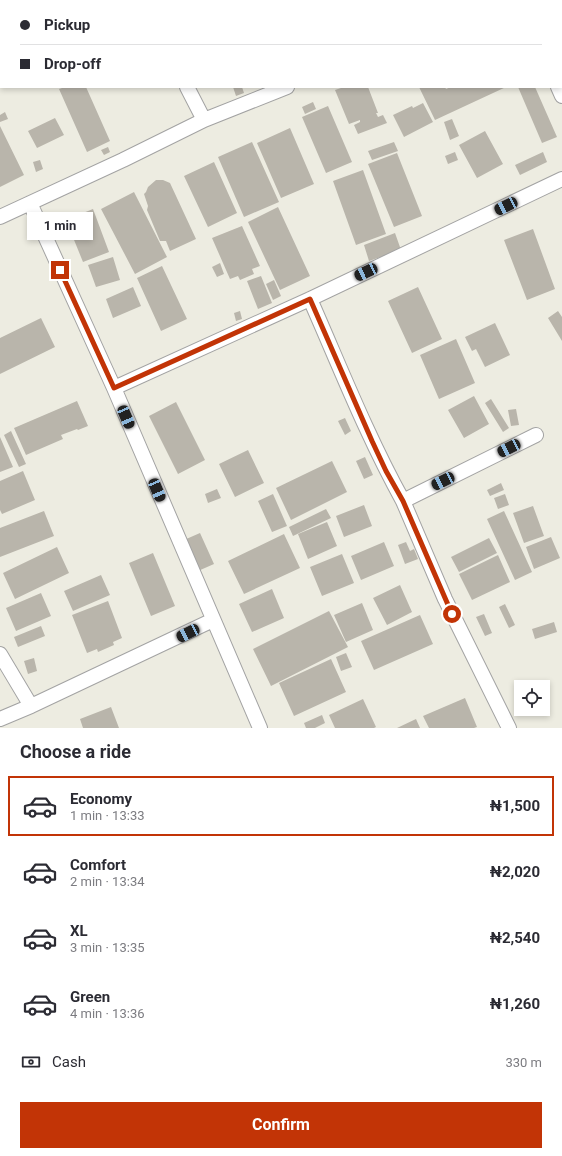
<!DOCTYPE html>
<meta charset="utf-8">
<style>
:root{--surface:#fff;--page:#f7f7f7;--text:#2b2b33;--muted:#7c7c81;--line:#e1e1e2;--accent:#c23406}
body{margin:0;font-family:Roboto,sans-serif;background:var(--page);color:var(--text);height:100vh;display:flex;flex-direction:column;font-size:15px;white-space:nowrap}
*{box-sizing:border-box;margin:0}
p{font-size:13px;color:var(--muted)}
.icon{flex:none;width:22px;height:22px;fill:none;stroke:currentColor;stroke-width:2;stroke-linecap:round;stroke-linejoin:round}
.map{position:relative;height:728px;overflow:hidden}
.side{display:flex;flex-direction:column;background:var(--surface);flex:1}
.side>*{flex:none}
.guide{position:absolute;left:0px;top:0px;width:562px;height:88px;box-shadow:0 2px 6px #0003;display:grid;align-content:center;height:88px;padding:0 20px;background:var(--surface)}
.fabs{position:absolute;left:514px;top:680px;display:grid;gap:8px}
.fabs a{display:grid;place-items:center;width:36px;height:36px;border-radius:0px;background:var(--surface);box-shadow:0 2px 6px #0003;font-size:20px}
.end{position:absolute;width:18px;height:18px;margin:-9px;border:5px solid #c23406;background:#fff;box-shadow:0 0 0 2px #fff}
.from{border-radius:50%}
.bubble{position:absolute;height:28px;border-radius:0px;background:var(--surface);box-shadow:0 2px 6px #0003;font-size:13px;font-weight:700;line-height:28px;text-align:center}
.car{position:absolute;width:12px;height:24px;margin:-12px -6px;border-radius:5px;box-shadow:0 0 3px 1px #0007;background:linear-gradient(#222 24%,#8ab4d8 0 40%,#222 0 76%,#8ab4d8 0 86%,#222 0)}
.guide b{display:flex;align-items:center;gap:14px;height:38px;font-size:15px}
.guide b+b{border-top:1px solid var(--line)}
.guide i{width:10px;height:10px;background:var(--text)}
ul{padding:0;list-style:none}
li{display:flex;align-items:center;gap:12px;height:60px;margin:0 8px 6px;padding:0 12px;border:2px solid transparent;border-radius:0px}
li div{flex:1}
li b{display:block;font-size:15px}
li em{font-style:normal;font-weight:700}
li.current{border-color:var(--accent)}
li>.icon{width:36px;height:36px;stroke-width:1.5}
h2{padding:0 20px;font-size:18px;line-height:48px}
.pay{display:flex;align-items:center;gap:10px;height:44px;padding:0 20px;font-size:15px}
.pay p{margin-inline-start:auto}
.primary-button{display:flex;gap:8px;margin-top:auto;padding:8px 20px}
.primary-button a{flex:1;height:46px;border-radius:0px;background:var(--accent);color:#fff;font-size:16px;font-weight:700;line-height:46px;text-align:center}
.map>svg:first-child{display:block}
</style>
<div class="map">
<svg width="562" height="728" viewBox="0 0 562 728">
<rect width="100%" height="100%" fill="#edece1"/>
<path fill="#b9b5ab" d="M 65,87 L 86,87 L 110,141 L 87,152 L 59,89 Z
M 233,87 L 242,87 L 244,93 L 236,96 Z
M 344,87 L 368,87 L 378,113 L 376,113 L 378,117 L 383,115 L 387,123 L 358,134 L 354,125 L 360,122 L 360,120 L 349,124 L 335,90 Z
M 419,87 L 445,87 L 446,89 L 451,87 L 506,87 L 435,120 Z
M 518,87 L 535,87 L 557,137 L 542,143 Z
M 313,102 L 316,109 L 305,114 L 302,107 Z
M 423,103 L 433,122 L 404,137 L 393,115 L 412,106 L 413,108 Z
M 328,106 L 352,162 L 326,173 L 302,117 Z
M 5,112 L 8,119 L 0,122 L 0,115 Z
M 55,118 L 64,135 L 37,148 L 28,131 Z
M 452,119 L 459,136 L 450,140 L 444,122 Z
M 0,126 L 24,175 L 0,187 Z
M 290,128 L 314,184 L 281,198 L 257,143 Z
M 485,131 L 503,164 L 477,178 L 459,145 Z
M 252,142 L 279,202 L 244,217 L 218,157 Z
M 394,142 L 398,151 L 372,160 L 368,151 Z
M 108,147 L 110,152 L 104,155 L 101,150 Z
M 455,152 L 458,160 L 448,164 L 445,156 Z
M 543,152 L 547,162 L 520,175 L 515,165 Z
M 397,153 L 422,216 L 394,227 L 368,164 Z
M 40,160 L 43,169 L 36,172 L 33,162 Z
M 214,162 L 237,213 L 208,227 L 184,176 Z
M 363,170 L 386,234 L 356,245 L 333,181 Z
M 156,180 L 163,180 L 170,183 L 196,239 L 170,251 L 166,241 L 160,241 L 147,210 L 148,206 L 144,194 L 146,192 L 148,187 Z
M 134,192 L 167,257 L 135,274 L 101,209 Z
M 278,207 L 310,276 L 280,290 L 248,222 Z
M 93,209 L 109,252 L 83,262 L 70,230 L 72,229 L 68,219 Z
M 242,226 L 260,266 L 252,269 L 254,274 L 240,280 L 238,276 L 230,279 L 212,238 Z
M 533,229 L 555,289 L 527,300 L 504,240 Z
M 395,233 L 401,250 L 369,261 L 364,245 Z
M 113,257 L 120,280 L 96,287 L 88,265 Z
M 220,263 L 224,274 L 217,277 L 212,267 Z
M 162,266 L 187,319 L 161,331 L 137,278 Z
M 261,276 L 272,303 L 258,309 L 247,281 Z
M 274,280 L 281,296 L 273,300 L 266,284 Z
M 133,287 L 141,306 L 113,318 L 106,299 Z
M 418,287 L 442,339 L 412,353 L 388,301 Z
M 240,311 L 242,319 L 236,321 L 234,313 Z
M 558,311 L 562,317 L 562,341 L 548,318 Z
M 41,318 L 55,347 L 0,374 L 0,338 Z
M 495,323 L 510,355 L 485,367 L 476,349 L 472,351 L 465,337 Z
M 456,339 L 475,383 L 439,399 L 420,355 Z
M 474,396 L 489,424 L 464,438 L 448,410 Z
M 491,399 L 509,428 L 503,432 L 485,403 Z
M 77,401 L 88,426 L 78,430 L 77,429 L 61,435 L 63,439 L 26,455 L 14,428 Z
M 176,402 L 205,460 L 178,474 L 149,416 Z
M 516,409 L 519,425 L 511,426 L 508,410 Z
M 345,418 L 351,431 L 345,435 L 338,421 Z
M 11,431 L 26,464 L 19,467 L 4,435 Z
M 0,437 L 13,467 L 0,472 Z
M 248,450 L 264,483 L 235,497 L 219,464 Z
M 365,457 L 373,475 L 364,479 L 356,461 Z
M 332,461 L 347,492 L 291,520 L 276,488 Z
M 23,471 L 35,500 L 2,514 L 0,510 L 0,481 Z
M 501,483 L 504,490 L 490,496 L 487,490 Z
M 217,489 L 221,498 L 208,503 L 205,494 Z
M 273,494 L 287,526 L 272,532 L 258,501 Z
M 505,494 L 509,505 L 498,509 L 494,498 Z
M 364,505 L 372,526 L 344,537 L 336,516 Z
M 533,506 L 544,536 L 524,543 L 513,513 Z
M 326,509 L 331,518 L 293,536 L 289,527 Z
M 44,511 L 54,536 L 0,557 L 0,528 Z
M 504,511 L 532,572 L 515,580 L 487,519 Z
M 327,522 L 337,546 L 308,559 L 298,534 Z
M 200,533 L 214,564 L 198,571 L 184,540 Z
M 284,534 L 300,568 L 244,594 L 228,561 Z
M 551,537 L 560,558 L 534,569 L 526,547 Z
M 489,538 L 497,553 L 459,572 L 451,557 Z
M 384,542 L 394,566 L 361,580 L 351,556 Z
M 406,542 L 410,551 L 414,549 L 418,559 L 405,564 L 398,545 Z
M 57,547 L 69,573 L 15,599 L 3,573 Z
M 153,553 L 175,606 L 151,616 L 129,563 Z
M 342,554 L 354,583 L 322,596 L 310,567 Z
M 498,555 L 510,582 L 472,600 L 459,574 Z
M 101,575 L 110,595 L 73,611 L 64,591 Z
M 400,585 L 412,612 L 387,625 L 373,598 Z
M 272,589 L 284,618 L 252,632 L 239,604 Z
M 41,593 L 51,616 L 16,631 L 6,608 Z
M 108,601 L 122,638 L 113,642 L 114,645 L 98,652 L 97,649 L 87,653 L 72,615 Z
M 362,603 L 373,630 L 346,642 L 334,615 Z
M 505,604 L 515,625 L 509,628 L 499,607 Z
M 329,611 L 348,647 L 271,686 L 253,649 Z
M 484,614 L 492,633 L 485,636 L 476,617 Z
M 420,615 L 433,644 L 374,670 L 361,641 Z
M 554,622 L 557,632 L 535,639 L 532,629 Z
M 41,626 L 45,636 L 18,647 L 14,637 Z
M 346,653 L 352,667 L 341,671 L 336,657 Z
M 34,658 L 37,671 L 28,674 L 24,661 Z
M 331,659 L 346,692 L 294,716 L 279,683 Z
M 465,698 L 477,727 L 474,728 L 429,728 L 423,716 Z
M 363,699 L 376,727 L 374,728 L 335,728 L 329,715 Z
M 111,707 L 119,728 L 83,728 L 80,719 Z
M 322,715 L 325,723 L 315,728 L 306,728 L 304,723 Z
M 416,719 L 420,728 L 397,728 Z"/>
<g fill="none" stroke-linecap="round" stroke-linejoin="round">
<defs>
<path id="minor" d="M 142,0 L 142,1
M 518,0 L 519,1
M 481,1 L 484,0
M 187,87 L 204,120
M 558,87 L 562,96
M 30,203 L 114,388 L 260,728
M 0,217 L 123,160 L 204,120 L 287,87
M 310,299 C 340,367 367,436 403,501
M 114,388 L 310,299 L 562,179
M 0,654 L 31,706 L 213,620
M 0,719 L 31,706
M 509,728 L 445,599 L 403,501 L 536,435"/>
</defs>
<use href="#minor" stroke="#a3a3a3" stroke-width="16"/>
<use href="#minor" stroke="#fff" stroke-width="14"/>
</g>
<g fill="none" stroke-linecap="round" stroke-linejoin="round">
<path stroke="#c23406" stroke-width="5" d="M 60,270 L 114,388 L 310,299 L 372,441 L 386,471 L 403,501 L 452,614"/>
</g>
</svg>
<div class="fabs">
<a><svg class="icon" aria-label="locate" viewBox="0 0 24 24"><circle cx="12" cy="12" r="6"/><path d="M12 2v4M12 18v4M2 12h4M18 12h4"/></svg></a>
</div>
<i class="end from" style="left:452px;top:614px"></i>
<i class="end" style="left:60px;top:270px"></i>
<div class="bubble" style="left:27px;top:212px;width:66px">1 min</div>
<i class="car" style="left:506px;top:206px;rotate:244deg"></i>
<i class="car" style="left:366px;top:272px;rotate:245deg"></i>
<i class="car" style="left:126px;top:417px;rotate:157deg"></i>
<i class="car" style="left:509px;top:448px;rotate:244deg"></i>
<i class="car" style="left:443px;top:481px;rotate:244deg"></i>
<i class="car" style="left:157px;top:490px;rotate:157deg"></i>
<i class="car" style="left:188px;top:633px;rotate:244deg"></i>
<div class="guide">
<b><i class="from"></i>Pickup</b>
<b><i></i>Drop-off</b>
</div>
</div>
<section class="side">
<h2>Choose a ride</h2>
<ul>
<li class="current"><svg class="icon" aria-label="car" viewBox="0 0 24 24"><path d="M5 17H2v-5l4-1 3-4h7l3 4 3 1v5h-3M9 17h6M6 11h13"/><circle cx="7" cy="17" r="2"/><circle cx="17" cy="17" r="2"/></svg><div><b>Economy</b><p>1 min · 13:33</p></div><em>₦1,500</em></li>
<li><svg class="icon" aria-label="car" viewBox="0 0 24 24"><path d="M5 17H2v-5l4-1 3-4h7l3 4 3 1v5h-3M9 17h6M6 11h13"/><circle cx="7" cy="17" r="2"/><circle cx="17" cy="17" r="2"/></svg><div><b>Comfort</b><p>2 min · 13:34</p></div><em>₦2,020</em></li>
<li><svg class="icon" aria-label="car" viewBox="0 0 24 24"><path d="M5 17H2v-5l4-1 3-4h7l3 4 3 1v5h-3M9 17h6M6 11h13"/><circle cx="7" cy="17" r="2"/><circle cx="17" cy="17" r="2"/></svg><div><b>XL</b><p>3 min · 13:35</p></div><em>₦2,540</em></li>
<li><svg class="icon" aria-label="car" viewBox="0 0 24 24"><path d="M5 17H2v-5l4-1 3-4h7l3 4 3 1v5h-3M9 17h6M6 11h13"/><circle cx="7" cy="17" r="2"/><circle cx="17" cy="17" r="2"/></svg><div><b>Green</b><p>4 min · 13:36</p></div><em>₦1,260</em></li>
</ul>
<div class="pay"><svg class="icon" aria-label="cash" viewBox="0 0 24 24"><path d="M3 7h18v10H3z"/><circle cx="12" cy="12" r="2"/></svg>Cash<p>330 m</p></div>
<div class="primary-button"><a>Confirm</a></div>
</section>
